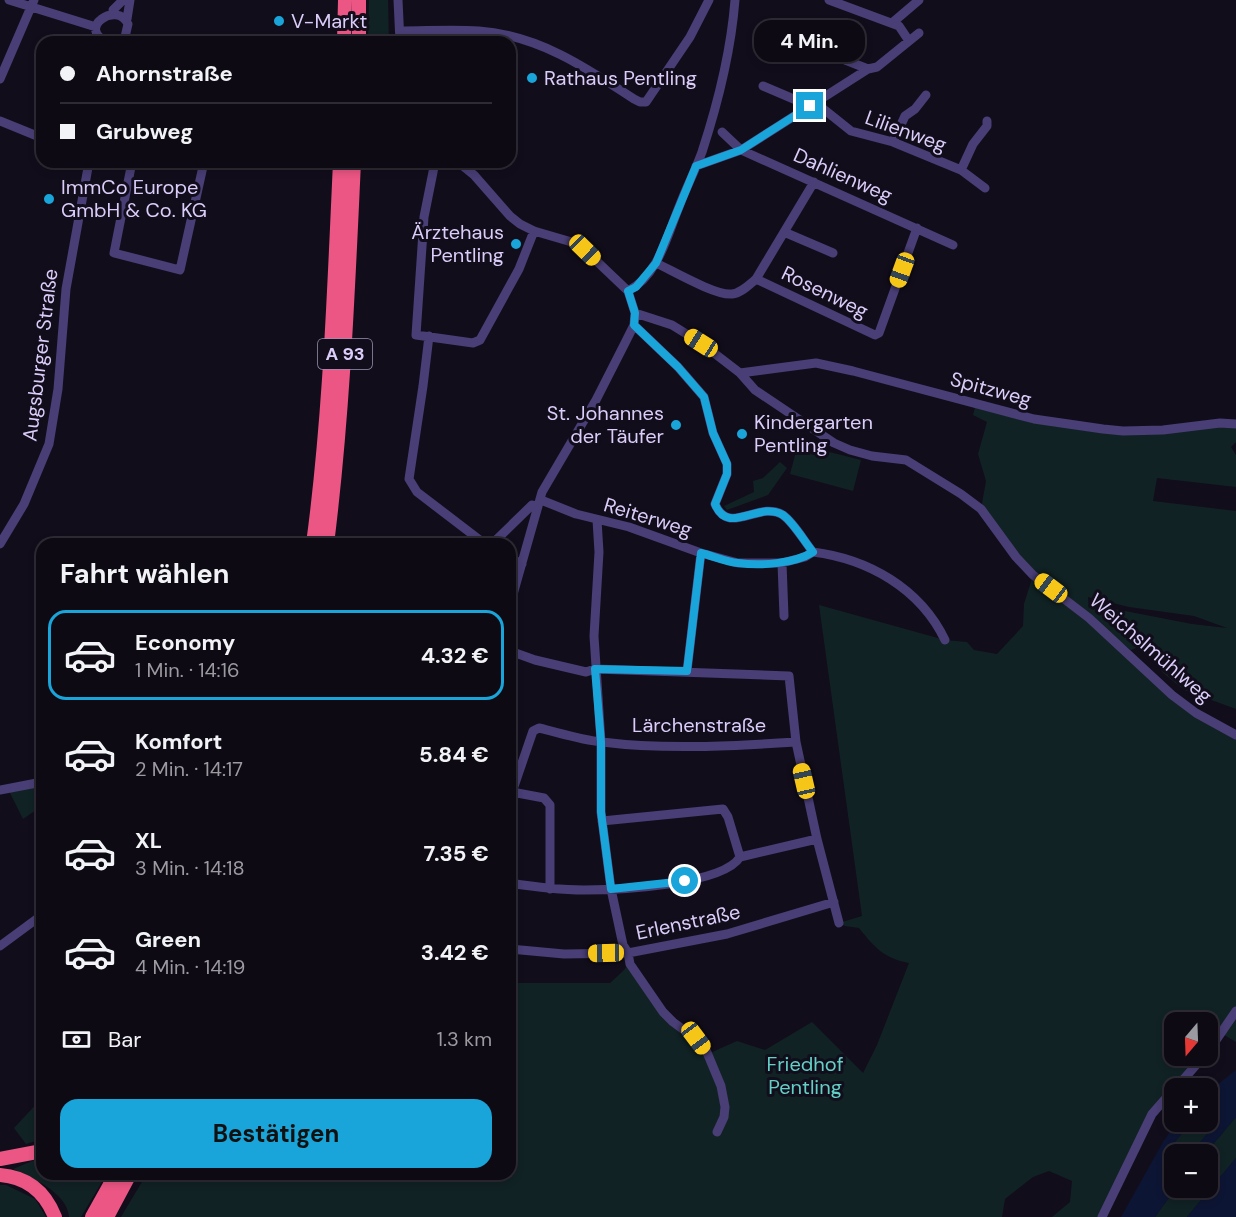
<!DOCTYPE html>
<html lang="de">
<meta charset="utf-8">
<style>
:root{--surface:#0e0a14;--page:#17131d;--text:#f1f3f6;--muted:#9b9aa0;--line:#2e2b34;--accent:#19a5d9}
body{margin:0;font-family:"DM Sans",sans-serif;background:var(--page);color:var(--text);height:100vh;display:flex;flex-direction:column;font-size:22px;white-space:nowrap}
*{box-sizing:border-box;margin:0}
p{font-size:20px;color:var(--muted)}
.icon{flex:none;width:33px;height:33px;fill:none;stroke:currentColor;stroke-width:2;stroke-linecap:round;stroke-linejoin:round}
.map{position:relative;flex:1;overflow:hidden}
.side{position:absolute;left:36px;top:538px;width:480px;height:642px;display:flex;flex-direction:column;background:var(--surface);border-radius:18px;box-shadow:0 3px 9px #0003,0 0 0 2px var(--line)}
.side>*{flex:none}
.guide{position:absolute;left:36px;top:36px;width:480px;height:132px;border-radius:18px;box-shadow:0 3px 9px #0003,0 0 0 2px var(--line);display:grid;align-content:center;height:132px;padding:0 24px;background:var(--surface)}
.needle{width:39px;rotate:199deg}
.controls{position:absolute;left:1164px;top:1012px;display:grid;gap:12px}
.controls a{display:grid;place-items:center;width:54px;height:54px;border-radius:12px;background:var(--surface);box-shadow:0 3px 9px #0003,0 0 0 2px var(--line);font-size:30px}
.end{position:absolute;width:27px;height:27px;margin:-14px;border:8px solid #19a5d9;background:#fff;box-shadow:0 0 0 3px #fff}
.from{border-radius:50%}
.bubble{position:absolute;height:42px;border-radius:18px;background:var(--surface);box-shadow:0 3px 9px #0003,0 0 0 2px var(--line);font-size:20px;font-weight:700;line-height:42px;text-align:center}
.car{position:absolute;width:18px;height:36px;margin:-18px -9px;border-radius:8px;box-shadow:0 0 4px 2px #0007;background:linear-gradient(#f5c518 24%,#345 0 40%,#f5c518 0 76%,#345 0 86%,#f5c518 0)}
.guide b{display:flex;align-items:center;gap:21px;height:57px;font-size:22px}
.guide b+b{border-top:2px solid var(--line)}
.guide i{width:15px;height:15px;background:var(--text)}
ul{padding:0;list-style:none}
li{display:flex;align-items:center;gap:18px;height:90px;margin:0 12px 9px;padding:0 12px;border:3px solid transparent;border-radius:18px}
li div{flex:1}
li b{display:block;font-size:22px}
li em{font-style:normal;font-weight:700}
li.current{border-color:var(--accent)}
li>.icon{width:54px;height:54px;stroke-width:1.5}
h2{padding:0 24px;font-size:27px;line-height:72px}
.pay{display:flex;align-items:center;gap:15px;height:66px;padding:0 24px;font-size:22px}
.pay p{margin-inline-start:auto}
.cta{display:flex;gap:12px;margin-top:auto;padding:12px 24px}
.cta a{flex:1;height:69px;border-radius:18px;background:var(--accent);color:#111;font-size:24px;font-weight:700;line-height:69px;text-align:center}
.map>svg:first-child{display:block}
</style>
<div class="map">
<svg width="1236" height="1217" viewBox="0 0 1236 1217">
<rect width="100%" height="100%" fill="#120d1b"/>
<path fill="#112224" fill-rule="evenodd" d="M 369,0 L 388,0 L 389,42 L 368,42 Z
M 976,403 L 1103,429 L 1236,424 L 1236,442 L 1231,447 L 1236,455 L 1236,487 L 1157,478 L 1153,501 L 1236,511 L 1236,709 L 1184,690 L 1162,672 L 1149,643 L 1131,650 L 1096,623 L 1172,695 L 1236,735 L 1236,1042 L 1221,1033 L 1208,1052 L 1208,1023 L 1174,1023 L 1174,1056 L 1204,1056 L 1152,1114 L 1102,1217 L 1052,1217 L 1070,1202 L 1072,1181 L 1049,1171 L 1033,1177 L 1005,1199 L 1002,1217 L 121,1217 L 146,1175 L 510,1174 L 510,983 L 610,983 L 624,970 L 629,963 L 667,1015 L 710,1053 L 737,1041 L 765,1050 L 812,1022 L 863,1073 L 877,1045 L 909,963 C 884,958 875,948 859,928 L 845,926 L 839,923 L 862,916 L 819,605 L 945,640 L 967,642 L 974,650 L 997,654 L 1023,626 L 1024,604 L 1033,575 L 981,509 L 986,481 L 978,454 L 987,422 L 973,415 ZM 1088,597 L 1129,607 L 1194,616 L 1227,628 L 1192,624 L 1089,604 L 1089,610 Z
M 798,444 L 861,460 L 853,491 L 790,474 Z
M 780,462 L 787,468 L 768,495 L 727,510 L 724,506 L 754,492 L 753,481 L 763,478 Z
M 42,786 L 42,806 L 23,819 L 9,791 Z
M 42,1098 L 42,1139 L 26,1144 L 14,1128 Z
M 1208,1110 L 1212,1112 L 1214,1126 L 1189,1155 L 1174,1155 L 1174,1172 L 1165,1168 L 1165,1153 L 1192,1122 L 1208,1122 Z
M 1236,1117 L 1236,1158 L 1187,1217 L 1155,1217 L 1176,1188 L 1208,1188 L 1208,1155 L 1204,1155 Z
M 42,1157 L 42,1174 L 106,1175 L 81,1217 L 69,1217 C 68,1193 31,1177 13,1169 Z
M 0,1185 L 6,1185 L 35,1199 L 46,1217 L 0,1217 Z"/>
<path fill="#0d1534" d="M 1236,1070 L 1236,1117 L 1204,1155 L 1189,1155 L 1214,1126 L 1212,1112 L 1208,1110 L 1208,1092 Z
M 1177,1122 L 1192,1122 L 1165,1153 L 1165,1168 L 1174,1172 L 1176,1188 L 1155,1217 L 1121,1217 L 1163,1142 Z
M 1236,1158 L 1236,1217 L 1187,1217 Z"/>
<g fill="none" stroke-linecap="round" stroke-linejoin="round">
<path stroke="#493e75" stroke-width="9" d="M 9,0 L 96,27
M 398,0 L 400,42
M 829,0 L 899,26 L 909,41
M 113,10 L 123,0
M 127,19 L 130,0
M 892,23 L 919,0
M 769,30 L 868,69
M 400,31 C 426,31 453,29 479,31 C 538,35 587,68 634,99 L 640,102 L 646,102 L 690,37 L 709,0
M 125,37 L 140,42
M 108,42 C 75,29 117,0 128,24 L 125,37 L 116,42
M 0,79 L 34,0
M 763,86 L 810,106
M 816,103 L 851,131 L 893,142 L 961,170 L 985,188
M 0,121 L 42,138
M 722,132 L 741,150 L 953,245
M 893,142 L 905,116 L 915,109 L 926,95
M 132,162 L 114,253 L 180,270 L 204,162
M 435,162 L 424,217 L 416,335 L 473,343 L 480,340 L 519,269 L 534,231
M 458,162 L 474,175 L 510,216 L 520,224 L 534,231 L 575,243 L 585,250 L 628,291 L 635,313 L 634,325 L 624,345 L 596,400 L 542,492 L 510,605
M 696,166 L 741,150 L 868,69 L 877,67 L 919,33
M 961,170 L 973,144 L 987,126 L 987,121
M 784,232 L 833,253
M 656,263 C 673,271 716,296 732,294 C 741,293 749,285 756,279 L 814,182
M 756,279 L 875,335 L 879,333 L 917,228
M 628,291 C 658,276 667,236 679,207 C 686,188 695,171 702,152 C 718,103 731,51 735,0
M 635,313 L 672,325 L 701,343 L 740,373 L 755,390 L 834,443 L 850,450 L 872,456 L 906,460 L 961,494 L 981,509 L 1016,557 L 1033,575 L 1089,618 L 1172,695 L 1196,713 L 1236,735
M 634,325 L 678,367 L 704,397 L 713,433 L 727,464 L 727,474 L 715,504 C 729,537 759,500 783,515 C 794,523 804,541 813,552
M 429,336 L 423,386 L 409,479 L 417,492 L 485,544
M 740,373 L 816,363 L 853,371 L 1034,419 L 1103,429 L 1123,431 L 1163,430 L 1220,423 L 1236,424
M 541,500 L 576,514 L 629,527 L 701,553 L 738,563 L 782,563 L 805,557 L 813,552 C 868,559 920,588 945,640
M 597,520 L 599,552 L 594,636 L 601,742 L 601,812 L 611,889 L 623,945 L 628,953 L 630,964 L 663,1012 L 673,1022 L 696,1039 L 706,1050 L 721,1086 L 725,1107 L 724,1117 L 717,1132
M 0,544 L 24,504 L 49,444 L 58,389 L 66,289 L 89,162
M 492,544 L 532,505
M 510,558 L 522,564
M 782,563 L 784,616
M 510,651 L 535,660 L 586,672 L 595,669 L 789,676 L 796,742 L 817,839 L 839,923
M 687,671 L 701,553
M 0,790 L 42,782
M 512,792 L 544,798 L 550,805 L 550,889
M 510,798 L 533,731 L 539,728 C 560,733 581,740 602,742 C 665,750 733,746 796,742
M 602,821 L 723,809 L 728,817 L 740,857
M 510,883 C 535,887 559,890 584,890 C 617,890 723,885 740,857 L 817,839
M 0,946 L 42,915
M 510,949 L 564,954 L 628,953 L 727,934 L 834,902
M 1208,1052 L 1236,1011
M 1175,1089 L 1204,1056
M 1102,1217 L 1152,1114 L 1174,1089"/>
<path stroke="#eb5684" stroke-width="14" d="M 344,42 L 345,0
M 359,42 L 359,0
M 313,544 C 330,418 334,290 340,162
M 327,544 C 343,417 348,290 354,162
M 0,1159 L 42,1151
M 0,1175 C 27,1177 45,1192 55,1217
M 92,1217 L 116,1174
M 107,1217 L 130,1174"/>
</g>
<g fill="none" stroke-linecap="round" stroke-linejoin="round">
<path stroke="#19a5d9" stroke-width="8" d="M 685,881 L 611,889 L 601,812 L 601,742 L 595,669 L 687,671 L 701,553 C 713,556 726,562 738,563 C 760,566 794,564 813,552 C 804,541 794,523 783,515 C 759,500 728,537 715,504 L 727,474 L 727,464 L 713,433 L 704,397 L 678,367 L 634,325 L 635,313 L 628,291 L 636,287 L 656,263 L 696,166 L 741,150 L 810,106"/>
</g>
<g fill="#19a5d9" stroke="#120d1b" stroke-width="2">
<circle cx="279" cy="21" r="6"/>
<circle cx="532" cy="78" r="6"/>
<circle cx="49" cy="199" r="6"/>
<circle cx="516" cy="244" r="6"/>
<circle cx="676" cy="425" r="6"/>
<circle cx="742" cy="434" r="6"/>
</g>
<g text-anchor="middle" stroke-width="6" stroke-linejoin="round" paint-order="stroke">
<rect fill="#120d1b" stroke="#9e93b6" stroke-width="1.5" x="318" y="339" width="54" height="30" rx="4.5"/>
<g font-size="18" font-weight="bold" fill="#dacdf9">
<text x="345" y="360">A 93</text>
</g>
<g font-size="20" fill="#dacdf9" stroke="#120d1b" text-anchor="start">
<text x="291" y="28">V-Markt</text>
<text x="544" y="85">Rathaus Pentling</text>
<text x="61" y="194">ImmCo Europe<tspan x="61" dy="23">GmbH &amp; Co. KG</tspan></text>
<text x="504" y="239" text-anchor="end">Ärztehaus<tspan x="504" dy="23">Pentling</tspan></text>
<text x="664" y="420" text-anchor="end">St. Johannes<tspan x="664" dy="23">der Täufer</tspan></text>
<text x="754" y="429">Kindergarten<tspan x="754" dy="23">Pentling</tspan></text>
</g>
<g font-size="20" fill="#dacdf9" stroke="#120d1b">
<text transform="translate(906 131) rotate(20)" y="7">Lilienweg</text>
<text transform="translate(843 175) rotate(24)" y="7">Dahlienweg</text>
<text transform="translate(825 292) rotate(26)" y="7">Rosenweg</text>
<text transform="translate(40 355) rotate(-83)" y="7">Augsburger Straße</text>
<text transform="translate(991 389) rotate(15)" y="7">Spitzweg</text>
<text transform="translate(648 517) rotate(17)" y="7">Reiterweg</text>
<text transform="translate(1151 648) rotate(41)" y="7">Weichslmühlweg</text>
<text x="699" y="732">Lärchenstraße</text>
<text transform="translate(688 922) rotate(-12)" y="7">Erlenstraße</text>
</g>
<g font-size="20" fill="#63d0c7" stroke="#120d1b">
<text x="805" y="1071">Friedhof<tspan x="805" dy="23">Pentling</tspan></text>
</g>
</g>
</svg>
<div class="controls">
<a><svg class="needle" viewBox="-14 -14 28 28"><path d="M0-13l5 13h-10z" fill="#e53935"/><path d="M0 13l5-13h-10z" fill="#9b9aa0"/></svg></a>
<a>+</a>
<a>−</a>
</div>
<i class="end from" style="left:685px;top:881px"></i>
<i class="end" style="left:810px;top:106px"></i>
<div class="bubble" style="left:754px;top:20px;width:111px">4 Min.</div>
<i class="car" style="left:585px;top:250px;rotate:134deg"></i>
<i class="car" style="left:902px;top:270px;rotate:200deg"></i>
<i class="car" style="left:701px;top:343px;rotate:302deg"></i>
<i class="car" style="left:1051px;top:588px;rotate:307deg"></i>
<i class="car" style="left:804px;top:781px;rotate:347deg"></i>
<i class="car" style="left:606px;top:953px;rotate:269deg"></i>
<i class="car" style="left:696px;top:1038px;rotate:143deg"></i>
<div class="guide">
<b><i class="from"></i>Ahornstraße</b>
<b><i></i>Grubweg</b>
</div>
<section class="side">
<h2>Fahrt wählen</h2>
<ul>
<li class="current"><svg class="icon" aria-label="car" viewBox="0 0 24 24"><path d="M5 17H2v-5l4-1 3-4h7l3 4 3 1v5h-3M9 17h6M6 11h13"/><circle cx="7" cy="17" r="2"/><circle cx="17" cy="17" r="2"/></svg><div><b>Economy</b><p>1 Min. · 14:16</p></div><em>4.32 €</em></li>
<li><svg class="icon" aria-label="car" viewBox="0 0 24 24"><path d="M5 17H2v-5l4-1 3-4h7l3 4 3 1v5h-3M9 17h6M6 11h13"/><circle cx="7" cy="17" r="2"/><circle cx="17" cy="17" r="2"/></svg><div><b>Komfort</b><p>2 Min. · 14:17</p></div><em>5.84 €</em></li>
<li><svg class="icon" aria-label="car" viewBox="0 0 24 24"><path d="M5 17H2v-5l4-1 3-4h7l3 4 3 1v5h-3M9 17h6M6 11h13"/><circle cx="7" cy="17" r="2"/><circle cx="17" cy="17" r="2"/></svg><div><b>XL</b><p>3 Min. · 14:18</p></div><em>7.35 €</em></li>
<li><svg class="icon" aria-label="car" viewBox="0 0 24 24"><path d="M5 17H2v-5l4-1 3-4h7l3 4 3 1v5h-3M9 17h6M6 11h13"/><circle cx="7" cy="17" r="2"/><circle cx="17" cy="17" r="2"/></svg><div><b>Green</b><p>4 Min. · 14:19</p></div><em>3.42 €</em></li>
</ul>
<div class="pay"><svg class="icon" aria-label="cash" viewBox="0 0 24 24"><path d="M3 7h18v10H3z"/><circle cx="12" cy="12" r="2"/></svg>Bar<p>1.3 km</p></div>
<div class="cta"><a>Bestätigen</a></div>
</section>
</div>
